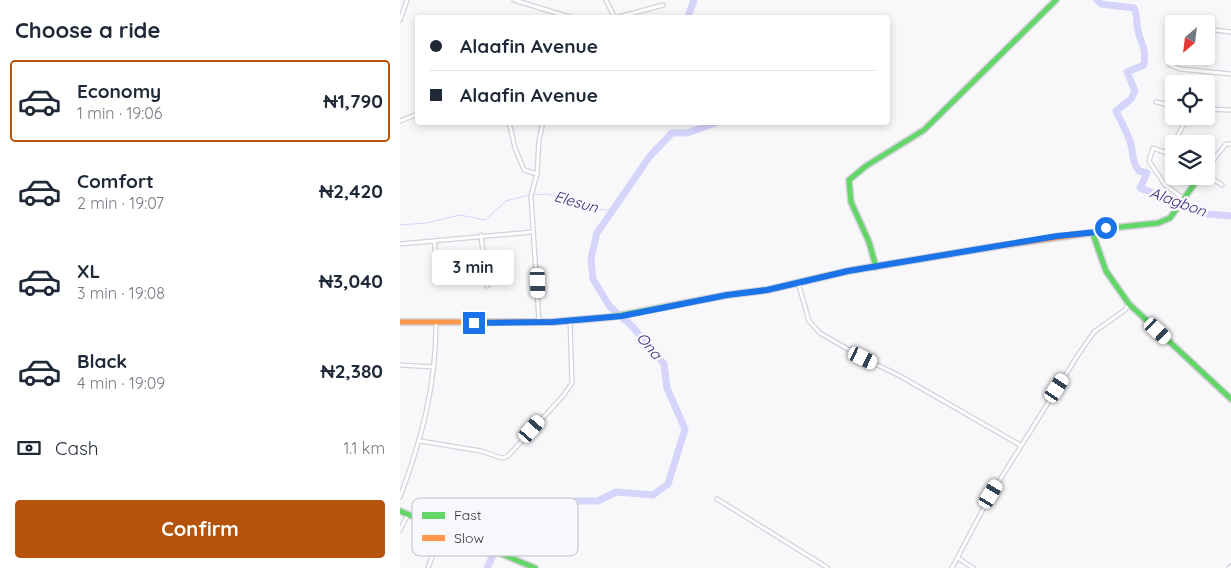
<!DOCTYPE html>
<meta charset="utf-8">
<style>
:root{--surface:#fff;--page:#f6f6f7;--text:#1f2937;--muted:#747a83;--line:#e0e1e3;--accent:#b45309}
body{margin:0;font-family:Quicksand,sans-serif;background:var(--page);color:var(--text);height:100vh;display:flex;flex-direction:column;font-size:19px;white-space:nowrap}
*{box-sizing:border-box;margin:0}
p{font-size:16px;color:var(--muted)}
.icon{flex:none;width:28px;height:28px;fill:none;stroke:currentColor;stroke-width:2;stroke-linecap:round;stroke-linejoin:round}
.map{position:relative;flex:1;overflow:hidden}
.side{display:flex;flex-direction:column;background:var(--surface);width:400px}
.side>*{flex:none}
.guide{position:absolute;left:15px;top:15px;width:475px;height:110px;border-radius:5px;box-shadow:0 2px 8px #0003;display:grid;align-content:center;height:110px;padding:0 15px;background:var(--surface)}
.needle{width:32px;rotate:208deg}
.tools{position:absolute;left:765px;top:15px;display:grid;gap:10px}
.tools a{display:grid;place-items:center;width:50px;height:50px;border-radius:5px;background:var(--surface);box-shadow:0 2px 8px #0003;font-size:25px}
.end{position:absolute;width:22px;height:22px;margin:-11px;border:6px solid #1a73e8;background:#fff;box-shadow:0 0 0 2px #fff}
.from{border-radius:50%}
.bubble{position:absolute;height:35px;border-radius:5px;background:var(--surface);box-shadow:0 2px 8px #0003;font-size:16px;font-weight:700;line-height:35px;text-align:center}
.car{position:absolute;width:15px;height:30px;margin:-15px -8px;border-radius:6px;box-shadow:0 0 4px 1px #0007;background:linear-gradient(#fff 24%,#345 0 40%,#fff 0 76%,#345 0 86%,#fff 0)}
.guide b{display:flex;align-items:center;gap:18px;height:48px;font-size:19px}
.guide b+b{border-top:1px solid var(--line)}
.guide i{width:12px;height:12px;background:var(--text)}
ul{padding:0;list-style:none}
li{display:flex;align-items:center;gap:15px;height:82px;margin:0 10px 8px;padding:0 5px;border:2px solid transparent;border-radius:5px}
li div{flex:1}
li b{display:block;font-size:19px}
li em{font-style:normal;font-weight:700}
li.selected{border-color:var(--accent)}
li>.icon{width:45px;height:45px;stroke-width:1.5}
h2{padding:0 15px;font-size:22px;line-height:60px}
.pay{display:flex;align-items:center;gap:12px;height:55px;padding:0 15px;font-size:19px}
.pay p{margin-inline-start:auto}
.action{display:flex;gap:10px;margin-top:auto;padding:10px 15px}
.action a{flex:1;height:58px;border-radius:5px;background:var(--accent);color:#fff;font-size:20px;font-weight:700;line-height:58px;text-align:center}
main{display:flex;flex:1;min-height:0}
.map>svg:first-child{display:block}
</style>
<main>
<section class="side">
<h2>Choose a ride</h2>
<ul>
<li class="selected"><svg class="icon" aria-label="car" viewBox="0 0 24 24"><path d="M5 17H2v-5l4-1 3-4h7l3 4 3 1v5h-3M9 17h6M6 11h13"/><circle cx="7" cy="17" r="2"/><circle cx="17" cy="17" r="2"/></svg><div><b>Economy</b><p>1 min · 19:06</p></div><em>₦1,790</em></li>
<li><svg class="icon" aria-label="car" viewBox="0 0 24 24"><path d="M5 17H2v-5l4-1 3-4h7l3 4 3 1v5h-3M9 17h6M6 11h13"/><circle cx="7" cy="17" r="2"/><circle cx="17" cy="17" r="2"/></svg><div><b>Comfort</b><p>2 min · 19:07</p></div><em>₦2,420</em></li>
<li><svg class="icon" aria-label="car" viewBox="0 0 24 24"><path d="M5 17H2v-5l4-1 3-4h7l3 4 3 1v5h-3M9 17h6M6 11h13"/><circle cx="7" cy="17" r="2"/><circle cx="17" cy="17" r="2"/></svg><div><b>XL</b><p>3 min · 19:08</p></div><em>₦3,040</em></li>
<li><svg class="icon" aria-label="car" viewBox="0 0 24 24"><path d="M5 17H2v-5l4-1 3-4h7l3 4 3 1v5h-3M9 17h6M6 11h13"/><circle cx="7" cy="17" r="2"/><circle cx="17" cy="17" r="2"/></svg><div><b>Black</b><p>4 min · 19:09</p></div><em>₦2,380</em></li>
</ul>
<div class="pay"><svg class="icon" aria-label="cash" viewBox="0 0 24 24"><path d="M3 7h18v10H3z"/><circle cx="12" cy="12" r="2"/></svg>Cash<p>1.1 km</p></div>
<div class="action"><a>Confirm</a></div>
</section>
<div class="map">
<svg width="831" height="568" viewBox="0 0 831 568">
<rect width="100%" height="100%" fill="#f8f8fb"/>
<g fill="none" stroke-linecap="round" stroke-linejoin="round">
<path stroke="#d6d4fa" stroke-width="1" d="M 133,195 L 148,194 L 191,210 L 212,210
M 0,225 L 26,223 L 60,215 L 85,220 L 106,201 L 129,195"/>
<path stroke="#d6d4fa" stroke-width="7" d="M 697,0 L 701,4 L 734,8 C 738,16 736,23 738,31 C 742,48 746,45 744,65 L 727,72 L 735,91 L 731,99 L 716,111 C 721,122 728,133 731,145 C 734,156 731,159 739,171 L 747,173 L 740,188 L 808,214 L 831,216
M 290,18 L 289,14 L 294,0
M 87,568 L 102,536 L 121,515 L 176,501 L 198,501 L 216,492 L 253,495 L 268,484 L 285,429 L 267,388 L 264,364 L 232,326 L 210,307 L 193,279 L 191,258 L 197,233 L 250,156 L 272,133 L 287,133 L 318,122"/>
<defs>
<path id="street" d="M 114,0 L 173,18
M 206,0 L 215,18 L 263,5
M 0,20 L 7,0
M 806,29 L 831,32
M 770,65 L 780,69 L 831,74
M 756,102 L 774,106
M 806,109 L 831,110
M 0,121 L 18,114
M 109,122 L 115,148 L 124,170 L 137,174
M 806,169 L 826,144 L 831,144
M 806,174 L 822,185
M 783,198 L 765,185 L 749,161 L 753,148 L 764,152 L 770,150 L 788,116
M 81,235 L 87,286
M 34,241 L 39,276
M 0,244 L 133,232
M 398,282 L 409,321 L 420,333 L 463,358 L 500,376 L 620,445
M 139,322 L 131,196 L 137,174 L 139,140 L 143,122
M 0,365 L 34,367
M 20,441 L 81,451 L 102,458 L 108,456 L 163,396 L 172,383 L 170,320
M 0,497 C 22,438 36,386 36,323
M 317,499 L 428,568
M 0,530 L 8,514
M 558,558 L 573,568
M 28,568 L 42,529
M 552,568 L 591,494 L 678,355 L 694,332 L 725,310 L 729,304
M 829,568 L 831,566"/>
<path id="fast" d="M 800,176 L 770,218 L 758,223 L 701,229 L 694,237 L 706,271 L 729,304 L 831,399
M 476,267 L 469,242 L 451,202 L 449,180 L 466,166 L 524,130 L 656,0
M 211,317 L 327,295 L 367,290 L 448,271 L 598,246
M 0,511 L 135,568"/>
<path id="slow" d="M 598,246 L 697,232
M 0,322 L 153,322 L 211,317"/>
</defs>
<use href="#street" stroke="#d3d2da" stroke-width="5.5"/>
<use href="#fast" stroke="#d3d2da" stroke-width="8"/>
<use href="#slow" stroke="#d3d2da" stroke-width="8"/>
<use href="#street" stroke="#fefefe" stroke-width="3"/>
<use href="#fast" stroke="#63d668" stroke-width="5"/>
<use href="#slow" stroke="#ff974d" stroke-width="5"/>
</g>
<g fill="none" stroke-linecap="round" stroke-linejoin="round">
<path stroke="#1a73e8" stroke-width="6" d="M 74,323 L 153,322 L 222,316 L 327,295 L 367,290 L 448,271 L 657,236 L 697,232 L 706,228"/>
</g>
<g text-anchor="middle" stroke-width="5" stroke-linejoin="round" paint-order="stroke">
<g font-size="15" font-style="italic" fill="#3a2a75" stroke="#f7f7fc">
<text transform="translate(176 202) rotate(16)" y="5">Elesun</text>
<text transform="translate(778 202) rotate(20)" y="5">Alagbon</text>
<text transform="translate(249 346) rotate(50)" y="5">Ona</text>
</g>
</g>
<rect x="12" y="498" width="166" height="58" rx="8" fill="#f7f7fc" stroke="#bdbdc3" stroke-width="1"/>
<rect x="22" y="512" width="23" height="7" fill="#63d668"/>
<rect x="22" y="535" width="23" height="6" fill="#ff974d"/>
<g font-size="14" fill="#36353f">
<text x="54" y="520">Fast</text>
<text x="54" y="543">Slow</text>
</g>
</svg>
<div class="tools">
<a><svg class="needle" viewBox="-14 -14 28 28"><path d="M0-13l5 13h-10z" fill="#e53935"/><path d="M0 13l5-13h-10z" fill="#747a83"/></svg></a>
<a><svg class="icon" aria-label="locate" viewBox="0 0 24 24"><circle cx="12" cy="12" r="6"/><path d="M12 2v4M12 18v4M2 12h4M18 12h4"/></svg></a>
<a><svg class="icon" aria-label="layers" viewBox="0 0 24 24"><path d="M12 4l9 5-9 5-9-5zM3 14l9 5 9-5"/></svg></a>
</div>
<i class="end from" style="left:706px;top:228px"></i>
<i class="end" style="left:74px;top:323px"></i>
<div class="bubble" style="left:32px;top:250px;width:82px">3 min</div>
<i class="car" style="left:138px;top:283px;rotate:178deg"></i>
<i class="car" style="left:758px;top:331px;rotate:133deg"></i>
<i class="car" style="left:463px;top:358px;rotate:116deg"></i>
<i class="car" style="left:657px;top:388px;rotate:33deg"></i>
<i class="car" style="left:132px;top:429px;rotate:41deg"></i>
<i class="car" style="left:591px;top:494px;rotate:31deg"></i>
<div class="guide">
<b><i class="from"></i>Alaafin Avenue</b>
<b><i></i>Alaafin Avenue</b>
</div>
</div>
</main>
